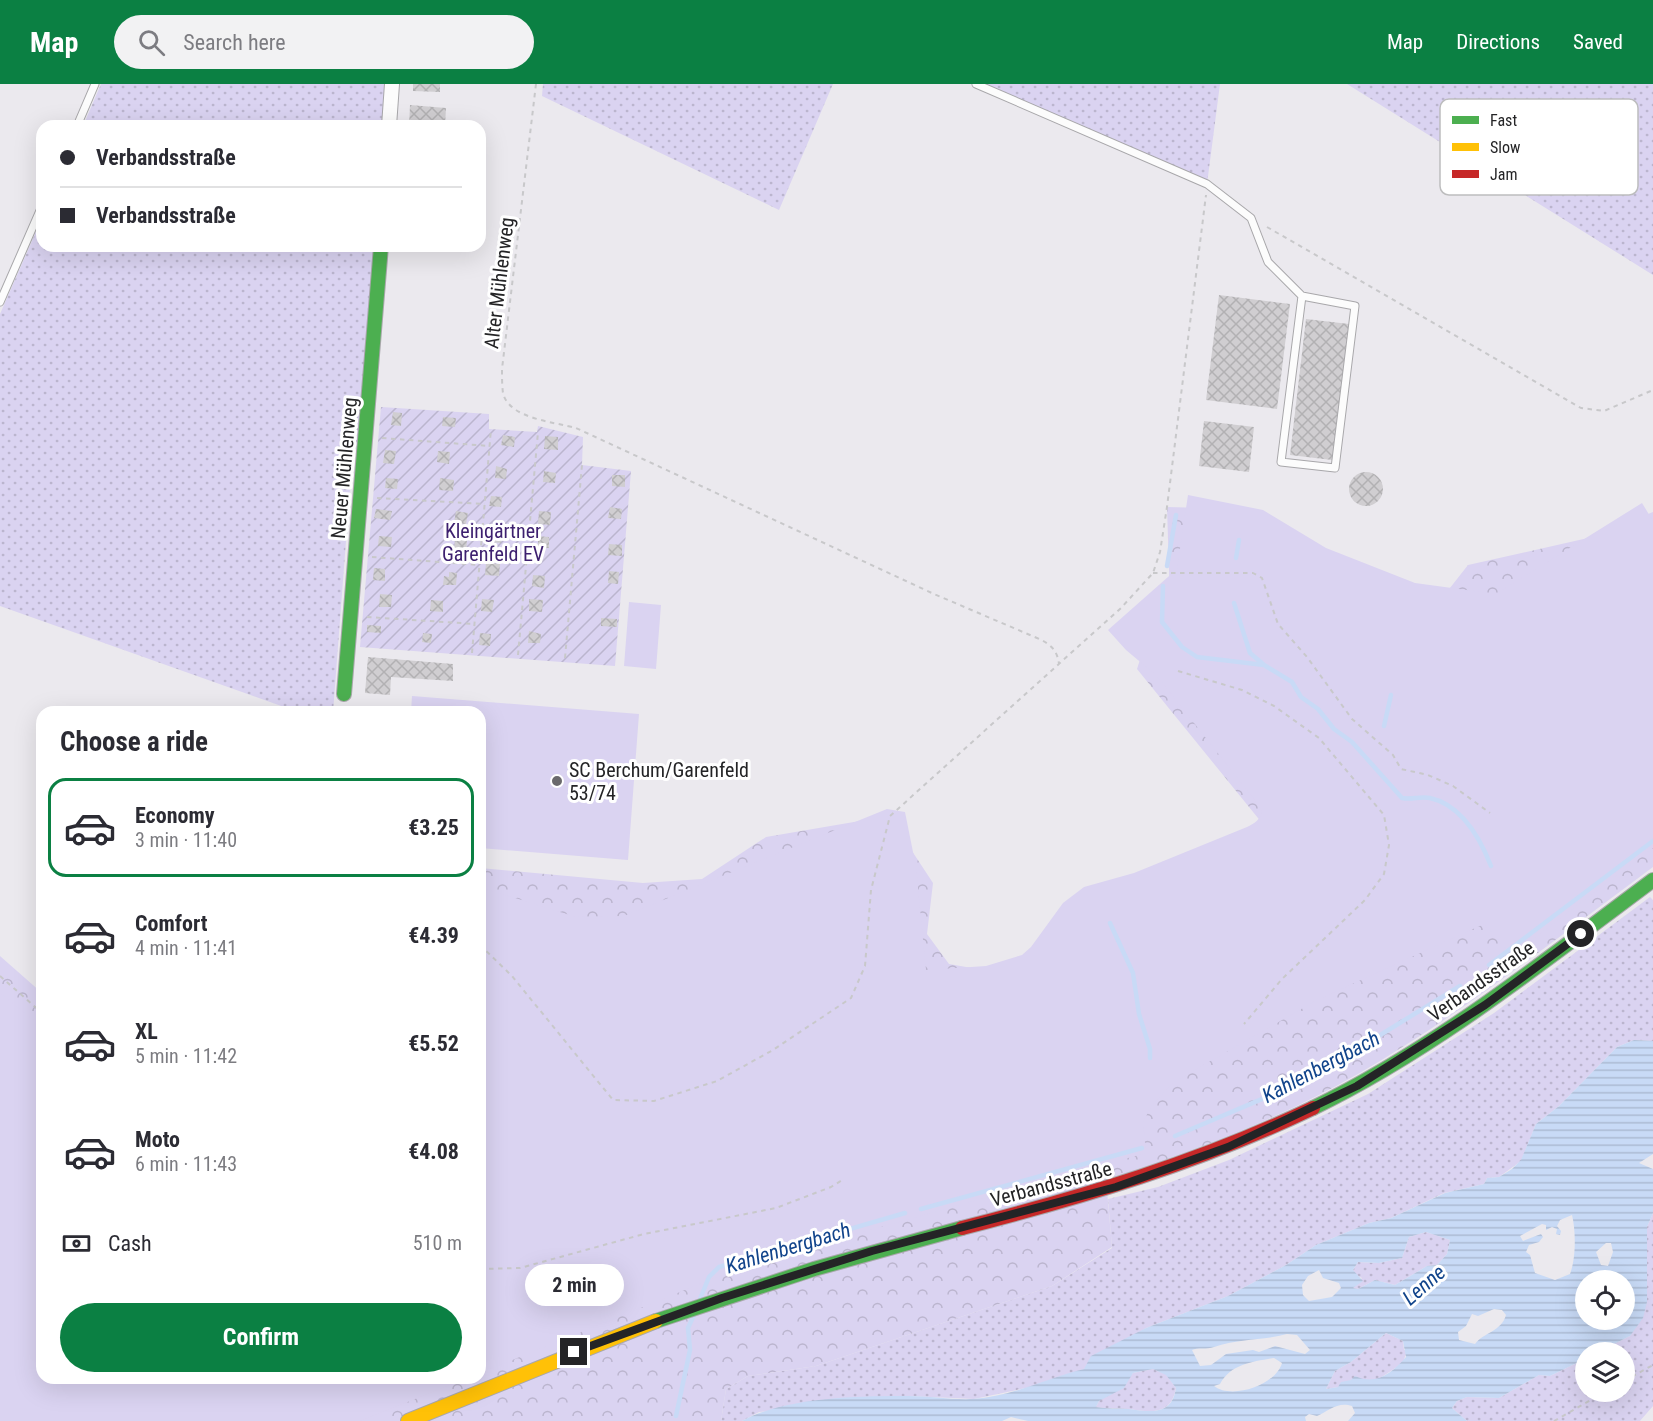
<!DOCTYPE html>
<meta charset="utf-8">
<style>
:root{--surface:#fff;--page:#f2f2f3;--text:#2b2b33;--muted:#7c7c81;--line:#e1e1e2;--accent:#0b8043}
body{margin:0;font-family:"Roboto Condensed",sans-serif;background:var(--page);color:var(--text);height:100vh;display:flex;flex-direction:column;font-size:22px;white-space:nowrap}
*{box-sizing:border-box;margin:0}
p{font-size:20px;color:var(--muted)}
.icon{flex:none;width:33px;height:33px;fill:none;stroke:currentColor;stroke-width:2;stroke-linecap:round;stroke-linejoin:round}
.map{position:relative;flex:1;overflow:hidden}
.side{position:absolute;left:36px;top:622px;width:450px;height:678px;display:flex;flex-direction:column;background:var(--surface);border-radius:18px;box-shadow:0 6px 24px #0002}
.side>*{flex:none}
.hud{position:absolute;left:36px;top:36px;width:450px;height:132px;border-radius:18px;box-shadow:0 6px 24px #0002;display:grid;align-content:center;height:132px;padding:0 24px;background:var(--surface)}
.buttons{position:absolute;left:1575px;top:1186px;display:grid;gap:12px}
.buttons a{display:grid;place-items:center;width:60px;height:60px;border-radius:50%;background:var(--surface);box-shadow:0 6px 24px #0002;font-size:30px}
.end{position:absolute;width:27px;height:27px;margin:-14px;border:8px solid #242426;background:#fff;box-shadow:0 0 0 3px #fff}
.from{border-radius:50%}
.bubble{position:absolute;height:42px;border-radius:21px;background:var(--surface);box-shadow:0 6px 24px #0002;font-size:20px;font-weight:700;line-height:42px;text-align:center}
.hud b{display:flex;align-items:center;gap:21px;height:57px;font-size:22px}
.hud b+b{border-top:2px solid var(--line)}
.hud i{width:15px;height:15px;background:var(--text)}
ul{padding:0;list-style:none}
li{display:flex;align-items:center;gap:18px;height:99px;margin:0 12px 9px;padding:0 12px;border:3px solid transparent;border-radius:18px}
li div{flex:1}
li b{display:block;font-size:22px}
li em{font-style:normal;font-weight:700}
li.on{border-color:var(--accent)}
li>.icon{width:54px;height:54px;stroke-width:1.5}
h2{padding:0 24px;font-size:27px;line-height:72px}
.pay{display:flex;align-items:center;gap:15px;height:66px;padding:0 24px;font-size:22px}
.pay p{margin-inline-start:auto}
.action{display:flex;gap:12px;margin-top:auto;padding:12px 24px}
.action a{flex:1;height:69px;border-radius:36px;background:var(--accent);color:#fff;font-size:24px;font-weight:700;line-height:69px;text-align:center}
header{display:flex;align-items:center;gap:36px;box-sizing:border-box;height:84px;padding:0 30px;background:var(--accent);color:#fff}
header strong{font-size:28px}
nav{display:flex;gap:33px;margin-inline-start:auto;font-size:21px}
.search{width:420px;height:54px;background:var(--page);display:flex;align-items:center;gap:15px;box-sizing:border-box;padding:0 21px;border-radius:33px;color:var(--muted);font-size:22px}
.map>svg:first-child{display:block}
</style>
<header>
<strong>Map</strong>
<div class="search"><svg class="icon" aria-label="search" viewBox="0 0 24 24"><circle cx="10" cy="10" r="6"/><path d="M15 15l6 6"/></svg>Search here</div>
<nav><a>Map</a><a>Directions</a><a>Saved</a></nav>
</header>
<div class="map">
<svg width="1653" height="1337" viewBox="0 0 1653 1337">
<defs>
<pattern id="grass-dots" width="8" height="8" patternUnits="userSpaceOnUse" patternTransform="scale(1.5)"><rect width="8" height="8" fill="#dad3f1"/><path d="M2 2h.1M6 6h.1" fill="none" stroke="#bbb5ce" stroke-width="1.8" stroke-linecap="round"/></pattern>
<pattern id="forest-crowns" width="20" height="18" patternUnits="userSpaceOnUse" patternTransform="scale(1.5)"><rect width="20" height="18" fill="#dad3f1"/><path d="M2 6a3 3 0 1 1 6 0M12 15a3 3 0 1 1 6 0" fill="none" stroke="#bbb5ce"/></pattern>
<pattern id="garden-furrows" width="10" height="10" patternUnits="userSpaceOnUse" patternTransform="scale(1.5)"><rect width="10" height="10" fill="#dad3f1"/><path d="M-1 1l2-2M0 10L10 0M9 11l2-2" fill="none" stroke="#bbb5ce"/></pattern>
<pattern id="water-rules" width="6" height="5" patternUnits="userSpaceOnUse" patternTransform="scale(1.5)"><rect width="6" height="5" fill="#c8daf6"/><path d="M0 2.5h6" fill="none" stroke="#acbbd3"/></pattern>
<pattern id="building-cross-hatch" width="8" height="8" patternUnits="userSpaceOnUse" patternTransform="scale(1.5)"><rect width="8" height="8" fill="#d0ced1"/><path d="M0 0l8 8M0 8l8-8" fill="none" stroke="#b2b1b3"/></pattern>
</defs>
<rect width="100%" height="100%" fill="#ebe9ee"/>
<path fill="url(#grass-dots)" d="M 101,0 L 388,0 L 384,42 L 83,42 Z
M 543,0 L 833,0 L 779,126 L 542,12 Z
M 976,0 L 1220,0 L 1207,100 Z
M 1347,0 L 1653,0 L 1653,191 Z
M 42,134 L 42,162 L 375,162 L 360,357 L 353,365 L 333,628 L 298,628 L 0,522 L 0,230 Z
M 1650,813 L 1653,816 L 1653,957 L 1634,956 L 1617,963 L 1559,1022 L 1536,1040 L 1521,1077 L 1499,1093 L 1487,1094 L 1484,1100 L 1444,1109 L 1391,1134 L 1369,1139 L 1316,1161 L 1286,1181 L 1228,1212 L 1146,1244 L 1084,1285 L 1040,1301 L 974,1315 L 909,1312 L 759,1328 L 742,1337 L 721,1337 L 726,1305 L 748,1292 L 816,1282 L 1052,1202 L 1112,1164 L 1108,1115 L 1158,1103 L 1229,1076 L 1368,1010 L 1494,929 Z
M 1653,1129 L 1653,1322 L 1640,1337 L 1467,1337 L 1452,1324 L 1457,1317 L 1467,1313 L 1499,1314 L 1539,1291 L 1550,1292 L 1585,1275 L 1586,1308 L 1624,1308 L 1624,1269 L 1596,1269 L 1630,1252 L 1647,1218 L 1647,1143 Z
M 1426,1148 L 1450,1156 L 1447,1170 L 1437,1181 L 1427,1182 L 1395,1201 L 1375,1196 L 1358,1205 L 1353,1204 L 1362,1194 L 1354,1190 L 1353,1186 L 1358,1178 L 1379,1179 L 1402,1174 L 1409,1153 Z
M 1386,1249 L 1403,1257 L 1404,1266 L 1407,1266 L 1403,1279 L 1377,1296 L 1351,1296 L 1338,1303 L 1326,1305 L 1335,1287 L 1351,1278 Z
M 1153,1285 L 1166,1290 L 1176,1304 C 1171,1332 1150,1328 1129,1325 C 1118,1324 1107,1325 1096,1323 L 1099,1317 L 1133,1289 Z"/>
<path fill="url(#forest-crowns)" d="M 1167,423 L 1245,425 L 1435,523 L 1468,481 L 1588,454 L 1653,428 L 1653,783 C 1557,854 1462,930 1358,990 C 1281,1034 1191,1069 1106,1095 L 1112,1163 L 1052,1202 L 816,1282 L 748,1292 L 726,1305 L 721,1337 L 0,1337 L 0,872 L 42,909 L 42,1294 L 480,1294 L 480,784 L 643,799 L 702,795 L 766,753 L 889,732 L 933,799 L 927,850 L 949,880 L 1006,890 L 1262,739 L 1137,585 L 1144,563 L 1171,551 Z"/>
<path fill="#dad3f1" d="M 1188,411 L 1263,426 L 1326,464 L 1415,499 L 1496,510 L 1642,419 L 1653,437 L 1653,764 L 1512,871 L 1484,840 L 1317,916 L 1174,998 L 1152,1021 L 1143,1038 L 1146,1069 L 749,1180 L 480,1289 L 480,803 L 576,833 L 624,832 L 887,725 L 905,728 L 916,783 L 926,886 L 986,882 L 1022,871 L 1031,863 L 1063,819 L 1084,803 L 1134,789 L 1247,743 C 1254,740 1261,735 1262,727 L 1254,715 L 1157,592 L 1126,566 L 1108,546 L 1177,485 Z
M 629,518 L 661,521 L 656,585 L 624,582 Z
M 412,612 L 639,630 L 628,776 L 480,764 L 480,628 L 411,628 Z
M 0,909 L 42,943 L 42,1294 L 465,1295 L 360,1337 L 0,1337 Z"/>
<path fill="url(#garden-furrows)" d="M 381,323 L 489,330 L 489,345 L 537,348 L 538,342 L 583,353 L 582,381 L 631,387 L 615,582 L 360,563 Z"/>
<path fill="url(#water-rules)" fill-rule="evenodd" d="M 1634,956 L 1653,957 L 1653,1070 L 1639,1079 L 1653,1085 L 1653,1129 L 1647,1143 L 1647,1218 L 1643,1234 L 1630,1252 L 1596,1269 L 1586,1269 L 1585,1275 L 1550,1292 L 1539,1291 L 1499,1314 L 1467,1313 L 1457,1317 L 1452,1324 L 1467,1337 L 1348,1337 L 1355,1329 L 1352,1322 C 1338,1317 1328,1327 1317,1332 L 1309,1330 L 1305,1333 L 1306,1337 L 1028,1337 L 1011,1333 L 1002,1337 L 742,1337 C 786,1313 858,1312 909,1312 C 930,1312 952,1316 973,1315 C 1011,1313 1047,1294 1084,1285 L 1091,1272 L 1146,1244 L 1228,1212 L 1286,1181 L 1316,1161 L 1369,1139 L 1391,1134 L 1445,1109 L 1484,1100 L 1487,1094 L 1499,1093 L 1512,1085 L 1521,1076 L 1536,1040 L 1559,1022 L 1617,963 ZM 1572,1131 C 1576,1147 1576,1175 1570,1190 L 1555,1196 L 1535,1189 L 1530,1171 L 1526,1168 L 1529,1161 L 1539,1158 L 1543,1153 L 1541,1150 L 1523,1157 L 1520,1152 L 1542,1140 L 1546,1141 L 1546,1146 L 1552,1143 L 1557,1145 L 1556,1150 L 1560,1151 L 1561,1147 L 1557,1142 L 1560,1136 ZM 1426,1148 L 1450,1156 L 1447,1170 L 1437,1181 L 1427,1182 L 1395,1201 L 1375,1196 L 1358,1205 L 1353,1204 L 1363,1197 L 1353,1186 L 1358,1178 L 1379,1179 L 1402,1174 L 1409,1153 ZM 1606,1159 L 1611,1159 L 1613,1168 L 1608,1182 L 1601,1181 L 1596,1168 ZM 1319,1186 L 1323,1194 L 1339,1199 L 1341,1204 L 1332,1213 L 1309,1217 L 1303,1211 L 1302,1201 L 1308,1192 ZM 1586,1197 L 1624,1197 L 1624,1236 L 1586,1236 ZM 1494,1225 L 1502,1226 L 1506,1231 C 1501,1248 1484,1248 1475,1260 L 1459,1256 L 1458,1248 L 1466,1242 L 1472,1230 L 1478,1232 ZM 1386,1249 L 1403,1257 L 1406,1273 C 1392,1289 1376,1302 1355,1292 L 1351,1296 L 1341,1298 L 1338,1303 L 1326,1305 L 1335,1287 L 1351,1278 ZM 1287,1250 L 1297,1251 L 1310,1266 L 1305,1270 L 1275,1262 L 1259,1268 L 1253,1266 L 1226,1270 L 1211,1281 L 1200,1282 L 1192,1266 C 1197,1263 1207,1266 1214,1263 C 1239,1254 1261,1257 1287,1250 ZM 1274,1274 L 1282,1279 C 1276,1301 1232,1316 1214,1302 L 1220,1300 C 1231,1280 1252,1278 1274,1274 ZM 1153,1285 L 1166,1291 L 1176,1304 C 1172,1332 1150,1328 1129,1325 C 1118,1324 1107,1325 1096,1323 L 1099,1317 L 1124,1304 L 1133,1289 Z"/>
<g fill="none" stroke-linecap="round" stroke-linejoin="round">
<path stroke="#c8daf6" stroke-width="4.5" d="M 1236,474 L 1239,456
M 1167,482 L 1176,431
M 1163,502 L 1162,538 L 1182,563 L 1197,573 L 1264,581 L 1292,598 L 1301,613 L 1318,625 L 1334,645 L 1352,658 L 1402,714 C 1412,716 1420,712 1430,714 C 1462,721 1480,754 1491,782
M 1234,519 L 1250,569 L 1263,580
M 1384,642 L 1391,611
M 1110,839 L 1133,889 L 1139,930 L 1150,965 L 1150,974
M 1489,881 L 1653,757
M 1175,1052 L 1276,1009 L 1333,980 L 1460,902
M 921,1125 L 1142,1064
M 700,1215 L 709,1193 L 719,1183 L 905,1129
M 676,1332 L 690,1266 L 688,1244 L 694,1231"/>
</g>
<path fill="url(#building-cross-hatch)" d="M 413,0 L 440,0 L 440,8 L 413,7 Z
M 410,21 L 446,24 L 445,42 L 409,42 Z
M 1219,211 L 1290,220 L 1277,325 L 1206,316 Z
M 1306,235 L 1349,240 L 1332,376 L 1290,371 Z
M 393,328 L 402,329 L 401,342 L 391,341 Z
M 443,333 L 456,334 L 455,343 L 442,342 Z
M 1204,337 L 1254,343 L 1249,388 L 1199,382 Z
M 503,351 L 515,353 L 514,363 L 501,361 Z
M 545,352 L 558,353 L 558,366 L 544,365 Z
M 385,366 L 396,367 L 394,380 L 383,379 Z
M 438,367 L 450,368 L 449,380 L 437,378 Z
M 496,382 L 507,385 L 506,395 L 495,394 Z
M 544,387 L 556,389 L 555,399 L 543,398 Z
M1349 405a17 17 0 1 1 34 0a17 17 0 1 1-34 0Z
M 612,391 L 625,391 L 625,403 L 612,402 Z
M 386,394 L 398,395 L 397,405 L 385,404 Z
M 440,394 L 454,396 L 453,407 L 439,406 Z
M 491,412 L 502,413 L 501,423 L 489,422 Z
M 610,423 L 622,425 L 621,435 L 608,434 Z
M 376,425 L 392,427 L 390,436 L 374,434 Z
M 456,427 L 468,429 L 466,440 L 454,439 Z
M 539,427 L 551,428 L 550,441 L 538,440 Z
M 489,448 L 502,450 L 501,459 L 488,458 Z
M 379,452 L 392,453 L 391,463 L 378,462 Z
M 538,452 L 549,453 L 549,464 L 538,464 Z
M 455,455 L 467,456 L 466,469 L 454,468 Z
M 609,460 L 622,461 L 622,472 L 608,471 Z
M 486,479 L 500,480 L 499,492 L 485,491 Z
M 374,484 L 385,485 L 385,497 L 373,496 Z
M 609,487 L 619,488 L 618,500 L 608,499 Z
M 449,488 L 457,489 L 456,501 L 443,501 L 444,492 L 449,493 Z
M 533,491 L 545,492 L 544,504 L 532,502 Z
M 380,510 L 392,511 L 391,523 L 379,523 Z
M 482,515 L 494,516 L 492,528 L 481,527 Z
M 529,515 L 543,516 L 542,528 L 529,527 Z
M 431,516 L 443,517 L 443,528 L 430,527 Z
M 601,534 L 617,535 L 617,543 L 601,542 Z
M 367,541 L 381,542 L 381,549 L 367,548 Z
M 529,547 L 541,550 L 540,559 L 528,559 Z
M 423,549 L 432,550 L 431,559 L 422,558 Z
M 480,549 L 491,550 L 490,562 L 479,561 Z
M 368,573 L 453,580 L 453,597 L 391,593 L 390,611 L 365,609 Z"/>
<g fill="none" stroke-linecap="round" stroke-linejoin="round">
<defs>
<path id="lane" d="M 976,0 L 1207,100 L 1251,134 L 1268,178 L 1302,212 L 1355,222 L 1335,384 L 1281,378 L 1302,212
M 77,42 L 95,0
M 0,218 L 42,122"/>
<path id="street" d="M 389,42 L 392,0"/>
<path id="fast" d="M 344,610 L 381,162
M 1313,1024 C 1436,964 1544,877 1653,796
M 656,1237 L 814,1185 L 962,1144"/>
<path id="slow" d="M 408,1337 L 656,1237"/>
<path id="jam" d="M 962,1144 C 1083,1113 1200,1078 1313,1024"/>
</defs>
<use href="#lane" stroke="#a8a7aa" stroke-width="9"/>
<use href="#street" stroke="#a8a7aa" stroke-width="16"/>
<use href="#fast" stroke="#a8a7aa" stroke-width="16"/>
<use href="#slow" stroke="#a8a7aa" stroke-width="16"/>
<use href="#jam" stroke="#a8a7aa" stroke-width="16"/>
<path stroke="#c8c8ca" stroke-width="2" stroke-dasharray="4.5 4.5" stroke-linecap="butt" d="M 536,0 L 502,285 C 502,293 502,302 503,309 C 509,335 555,338 576,344 L 934,510 L 1037,554 C 1050,560 1057,565 1059,580
M 1267,143 L 1581,324 L 1604,327 L 1653,306
M 382,354 L 490,362
M 377,414 L 485,420
M 372,473 L 480,481
M 1153,489 L 1253,489 L 1262,494 L 1278,540 L 1307,573 L 1352,635 L 1393,671 L 1401,685 L 1428,691 L 1453,702 L 1490,729
M 367,533 L 475,540
M 472,569 L 491,345
M 518,571 L 538,348
M 565,574 L 582,381
M 1178,587 L 1242,606 L 1274,622 L 1319,654 L 1384,731 L 1389,761 L 1384,790 L 1365,816 L 1282,895 L 1244,940
M 480,861 L 512,892 L 613,1016 L 654,1017 L 717,997 L 773,966 L 851,914 L 865,882 L 871,806 L 890,732 L 1121,524 L 1153,489 L 1160,468 L 1167,423 L 1206,111
M 0,892 L 42,929
M 480,1185 L 520,1184 L 644,1150 L 776,1124 L 831,1103 L 844,1095
M 1624,1297 L 1653,1281
M 1554,1337 L 1605,1308"/>
<use href="#lane" stroke="#fcfcfc" stroke-width="7"/>
<use href="#street" stroke="#fcfcfc" stroke-width="14"/>
<use href="#fast" stroke="#4caf50" stroke-width="14"/>
<use href="#slow" stroke="#ffc107" stroke-width="14"/>
<use href="#jam" stroke="#c62828" stroke-width="14"/>
</g>
<g fill="none" stroke-linecap="round" stroke-linejoin="round">
<path stroke="#242426" stroke-width="8" d="M 574,1268 L 722,1214 L 872,1167 L 1116,1103 L 1228,1063 L 1357,1002 L 1485,921 L 1581,850"/>
</g>
<circle fill="#6a696c" stroke="#fff" stroke-width="2" cx="557" cy="697" r="6"/>
<g text-anchor="middle" stroke-width="6" stroke-linejoin="round" paint-order="stroke">
<g font-size="20" fill="#242426" stroke="#fff">
<text transform="translate(499 199) rotate(-83)" y="7">Alter Mühlenweg</text>
<text transform="translate(344 384) rotate(-85)" y="7">Neuer Mühlenweg</text>
<text transform="translate(1481 897) rotate(-35)" y="7">Verbandsstraße</text>
<text transform="translate(1051 1100) rotate(-15)" y="7">Verbandsstraße</text>
</g>
<g font-size="20" fill="#3d206f" stroke="#fff">
<text x="493" y="454">Kleingärtner<tspan x="493" dy="23">Garenfeld EV</tspan></text>
</g>
<g font-size="20" fill="#242426" stroke="#fff" text-anchor="start">
<text x="569" y="693">SC Berchum/Garenfeld<tspan x="569" dy="23">53/74</tspan></text>
</g>
<g font-size="21" font-style="italic" fill="#11448b" stroke="#fff">
<text transform="translate(1321 983) rotate(-28)" y="7">Kahlenbergbach</text>
<text transform="translate(788 1164) rotate(-17)" y="7">Kahlenbergbach</text>
<text transform="translate(1424 1201) rotate(-41)" y="7">Lenne</text>
</g>
</g>
<rect x="1440" y="15" width="198" height="96" rx="9" fill="#fff" stroke="#bdbdbe" stroke-width="1.5"/>
<rect x="1452" y="32" width="27" height="8" fill="#4caf50"/>
<rect x="1452" y="59" width="27" height="8" fill="#ffc107"/>
<rect x="1452" y="86" width="27" height="8" fill="#c62828"/>
<g font-size="16" fill="#242426">
<text x="1490" y="42">Fast</text>
<text x="1490" y="69">Slow</text>
<text x="1490" y="96">Jam</text>
</g>
</svg>
<div class="buttons">
<a><svg class="icon" aria-label="locate" viewBox="0 0 24 24"><circle cx="12" cy="12" r="6"/><path d="M12 2v4M12 18v4M2 12h4M18 12h4"/></svg></a>
<a><svg class="icon" aria-label="layers" viewBox="0 0 24 24"><path d="M12 4l9 5-9 5-9-5zM3 14l9 5 9-5"/></svg></a>
</div>
<i class="end from" style="left:1581px;top:850px"></i>
<i class="end" style="left:574px;top:1268px"></i>
<div class="bubble" style="left:525px;top:1180px;width:99px">2 min</div>
<div class="hud">
<b><i class="from"></i>Verbandsstraße</b>
<b><i></i>Verbandsstraße</b>
</div>
<section class="side">
<h2>Choose a ride</h2>
<ul>
<li class="on"><svg class="icon" aria-label="car" viewBox="0 0 24 24"><path d="M5 17H2v-5l4-1 3-4h7l3 4 3 1v5h-3M9 17h6M6 11h13"/><circle cx="7" cy="17" r="2"/><circle cx="17" cy="17" r="2"/></svg><div><b>Economy</b><p>3 min · 11:40</p></div><em>€3.25</em></li>
<li><svg class="icon" aria-label="car" viewBox="0 0 24 24"><path d="M5 17H2v-5l4-1 3-4h7l3 4 3 1v5h-3M9 17h6M6 11h13"/><circle cx="7" cy="17" r="2"/><circle cx="17" cy="17" r="2"/></svg><div><b>Comfort</b><p>4 min · 11:41</p></div><em>€4.39</em></li>
<li><svg class="icon" aria-label="car" viewBox="0 0 24 24"><path d="M5 17H2v-5l4-1 3-4h7l3 4 3 1v5h-3M9 17h6M6 11h13"/><circle cx="7" cy="17" r="2"/><circle cx="17" cy="17" r="2"/></svg><div><b>XL</b><p>5 min · 11:42</p></div><em>€5.52</em></li>
<li><svg class="icon" aria-label="car" viewBox="0 0 24 24"><path d="M5 17H2v-5l4-1 3-4h7l3 4 3 1v5h-3M9 17h6M6 11h13"/><circle cx="7" cy="17" r="2"/><circle cx="17" cy="17" r="2"/></svg><div><b>Moto</b><p>6 min · 11:43</p></div><em>€4.08</em></li>
</ul>
<div class="pay"><svg class="icon" aria-label="cash" viewBox="0 0 24 24"><path d="M3 7h18v10H3z"/><circle cx="12" cy="12" r="2"/></svg>Cash<p>510 m</p></div>
<div class="action"><a>Confirm</a></div>
</section>
</div>
